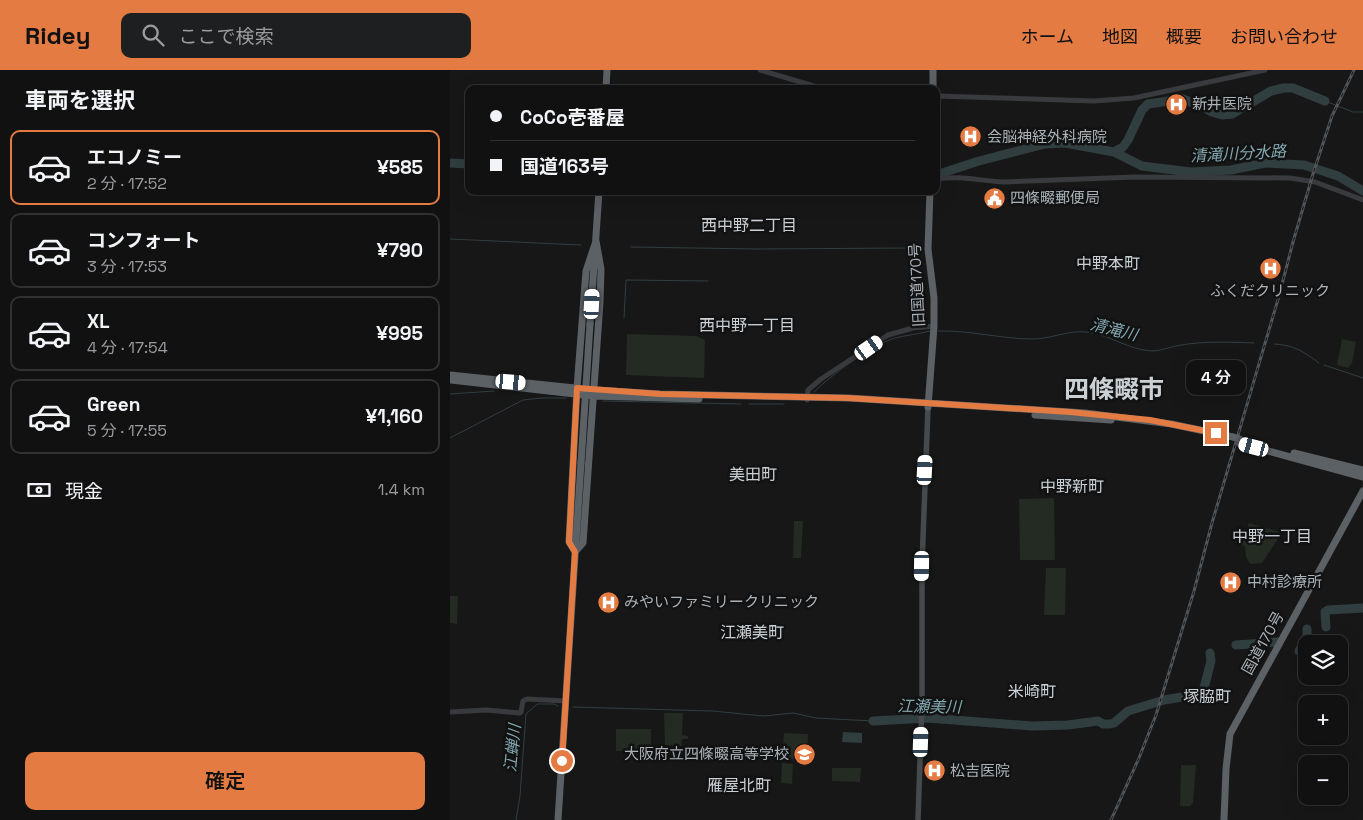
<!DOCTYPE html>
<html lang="ja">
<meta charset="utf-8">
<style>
:root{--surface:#111112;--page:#1e1f20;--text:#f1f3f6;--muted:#9c9d9f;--line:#303132;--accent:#e47b43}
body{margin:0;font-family:"Space Grotesk","Noto Sans JP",sans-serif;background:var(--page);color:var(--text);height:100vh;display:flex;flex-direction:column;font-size:19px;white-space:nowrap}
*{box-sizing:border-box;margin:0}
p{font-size:16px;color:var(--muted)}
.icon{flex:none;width:28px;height:28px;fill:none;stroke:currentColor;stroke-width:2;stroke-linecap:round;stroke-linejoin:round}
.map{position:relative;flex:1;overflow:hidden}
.side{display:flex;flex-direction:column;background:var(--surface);width:450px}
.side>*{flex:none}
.hud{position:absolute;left:15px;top:15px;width:475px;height:110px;border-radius:10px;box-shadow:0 5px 20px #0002,0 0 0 1px var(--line);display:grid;align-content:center;height:110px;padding:0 25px;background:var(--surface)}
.fabs{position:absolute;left:848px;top:565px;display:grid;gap:10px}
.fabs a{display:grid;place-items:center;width:50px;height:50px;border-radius:10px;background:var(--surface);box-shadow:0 5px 20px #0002,0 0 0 1px var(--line);font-size:25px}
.end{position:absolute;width:22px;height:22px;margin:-11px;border:6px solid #e47b43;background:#fff;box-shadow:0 0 0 2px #fff}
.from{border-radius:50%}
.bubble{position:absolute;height:35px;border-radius:10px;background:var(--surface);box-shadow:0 5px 20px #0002,0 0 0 1px var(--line);font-size:16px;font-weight:600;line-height:35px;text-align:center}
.car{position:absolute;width:15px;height:30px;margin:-15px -8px;border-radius:6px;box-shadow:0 0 4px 1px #0007;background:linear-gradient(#fff 24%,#345 0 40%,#fff 0 76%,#345 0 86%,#fff 0)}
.hud b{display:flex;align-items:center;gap:18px;height:48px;font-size:19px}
.hud b+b{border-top:1px solid var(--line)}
.hud i{width:12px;height:12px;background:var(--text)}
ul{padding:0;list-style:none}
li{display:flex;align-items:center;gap:15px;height:75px;margin:0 10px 8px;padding:0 15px;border:2px solid var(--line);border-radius:10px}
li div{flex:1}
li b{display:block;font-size:19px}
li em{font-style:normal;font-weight:600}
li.selected{border-color:var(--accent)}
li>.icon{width:45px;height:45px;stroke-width:1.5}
h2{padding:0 25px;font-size:22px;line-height:60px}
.pay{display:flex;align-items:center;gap:12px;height:55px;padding:0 25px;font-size:19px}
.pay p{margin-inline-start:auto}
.button{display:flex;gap:10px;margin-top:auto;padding:10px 25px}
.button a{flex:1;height:58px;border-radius:10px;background:var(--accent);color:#111;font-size:20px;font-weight:600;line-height:58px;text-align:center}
header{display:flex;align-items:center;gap:30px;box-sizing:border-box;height:70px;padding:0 25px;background:var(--accent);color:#111}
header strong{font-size:24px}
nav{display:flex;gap:28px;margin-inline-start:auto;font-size:18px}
.search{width:350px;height:45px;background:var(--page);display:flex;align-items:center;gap:12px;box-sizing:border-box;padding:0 18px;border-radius:10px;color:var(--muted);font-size:19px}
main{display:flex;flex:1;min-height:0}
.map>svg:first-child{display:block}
</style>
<header>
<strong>Ridey</strong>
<div class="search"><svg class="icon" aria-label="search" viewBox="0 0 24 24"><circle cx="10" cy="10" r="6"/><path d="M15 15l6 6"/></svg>ここで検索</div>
<nav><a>ホーム</a><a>地図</a><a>概要</a><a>お問い合わせ</a></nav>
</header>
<main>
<section class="side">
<h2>車両を選択</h2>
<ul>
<li class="selected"><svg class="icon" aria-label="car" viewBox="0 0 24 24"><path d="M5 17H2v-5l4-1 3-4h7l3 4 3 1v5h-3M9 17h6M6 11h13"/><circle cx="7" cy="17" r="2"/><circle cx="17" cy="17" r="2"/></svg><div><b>エコノミー</b><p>2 分 · 17:52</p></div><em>¥585</em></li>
<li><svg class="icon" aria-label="car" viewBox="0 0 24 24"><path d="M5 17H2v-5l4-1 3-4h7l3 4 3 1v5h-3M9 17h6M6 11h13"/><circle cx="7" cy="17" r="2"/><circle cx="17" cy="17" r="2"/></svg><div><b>コンフォート</b><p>3 分 · 17:53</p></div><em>¥790</em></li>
<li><svg class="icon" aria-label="car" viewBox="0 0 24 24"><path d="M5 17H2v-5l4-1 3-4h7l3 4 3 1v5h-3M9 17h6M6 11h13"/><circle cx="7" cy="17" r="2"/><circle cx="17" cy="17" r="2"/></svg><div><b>XL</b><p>4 分 · 17:54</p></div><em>¥995</em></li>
<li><svg class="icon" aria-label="car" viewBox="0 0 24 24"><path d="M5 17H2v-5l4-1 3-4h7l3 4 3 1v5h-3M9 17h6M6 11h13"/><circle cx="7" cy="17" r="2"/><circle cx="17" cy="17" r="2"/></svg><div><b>Green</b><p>5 分 · 17:55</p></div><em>¥1,160</em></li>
</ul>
<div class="pay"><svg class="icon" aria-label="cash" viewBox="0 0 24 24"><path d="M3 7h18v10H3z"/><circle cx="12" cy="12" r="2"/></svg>現金<p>1.4 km</p></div>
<div class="button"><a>確定</a></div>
</section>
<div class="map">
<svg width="913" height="750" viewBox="0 0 913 750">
<rect width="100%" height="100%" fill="#171718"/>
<path fill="#242b23" d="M 177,264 L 246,266 L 255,270 L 254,308 L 176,305 Z
M 892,269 L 906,272 L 902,293 L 898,298 L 887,295 Z
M 604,428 L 605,490 L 570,490 L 569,429 Z
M 344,451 L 353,451 L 351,488 L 343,488 Z
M 799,453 L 830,462 L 829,467 L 812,493 L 800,494 L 796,487 L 795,476 L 791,475 Z
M 596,498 L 616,498 L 615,545 L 594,545 Z
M 0,526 L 8,526 L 7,554 L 0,553 Z
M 214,643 L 233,643 L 232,665 L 238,666 L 238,669 L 232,669 L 231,676 L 215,675 Z
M 166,659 L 201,659 L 201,681 L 166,681 Z
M 334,663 L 358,664 L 357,690 L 332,689 Z
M 332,693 L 343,694 L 342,714 L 331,713 Z
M 731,695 L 746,695 L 743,733 L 740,736 L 730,736 Z
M 382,698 L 411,698 L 410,712 L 382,711 Z"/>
<path fill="#313e40" d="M 393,662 L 412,663 L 412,673 L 392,672 Z"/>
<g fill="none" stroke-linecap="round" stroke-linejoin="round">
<path stroke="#313e40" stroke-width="1" d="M 875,31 L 903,42 L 913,42
M 0,169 L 131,175
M 181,177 L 307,179 L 461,178
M 174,248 L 176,210 L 258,211
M 488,261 C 520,260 551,269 583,269 C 601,269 618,260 636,262 C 659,264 678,280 702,281 C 712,281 722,276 731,275 C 755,271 780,272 804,273
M 824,274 C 844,275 853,281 869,293
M 874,295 L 913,308
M 364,322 C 381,305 422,275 445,268 C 457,265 469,264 480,261
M 0,324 L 44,321
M 153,331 L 291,334
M 299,334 L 334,334
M 0,368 L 73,330 L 91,328 L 116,328
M 123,637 L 262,641 L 314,646 L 343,643 L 366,648 L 423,651
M 66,750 L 70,726 L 76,644 L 87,634 L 104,634 L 108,636"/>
<path stroke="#313e40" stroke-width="9" d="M 664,82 L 673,77 L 678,70 L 692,40 L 698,34 L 733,29 L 753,37 L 762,42 L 772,45 L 782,44 L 821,21 L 834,18 L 843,18 L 875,31
M 0,93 L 19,94
M 486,105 L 529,91 L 595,74 L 615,73 L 664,82 L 692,96 L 741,102 L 781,100 L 815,93 L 854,95 L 888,106 L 913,121
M 876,557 L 875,542 L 878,540 L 913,538
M 786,575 L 828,572
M 849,581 L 857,570 L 857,559
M 423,651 L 478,648 L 582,656 L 618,655 L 648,651 L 653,654 L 660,654 L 664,653 L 678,641 L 714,630 L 732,627 L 741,623 L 751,622 L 754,618 L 761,591 L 760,583"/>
<path stroke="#383a3d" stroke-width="5" d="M 310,0 L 374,19
M 486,26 L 644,31 L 684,28 L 815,0
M 486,109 C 509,105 531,111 554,112 L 685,107 L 840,108 L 865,112 L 913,130
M 357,330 L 358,320 L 371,309 L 438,265 L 463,258 L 484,256
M 0,642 L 36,640 L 70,643 L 71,642 L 73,631 L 77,629 L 116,631"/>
<path stroke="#464a4d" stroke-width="5.5" d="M 468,750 L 472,631 L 472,494 L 478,338"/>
<path stroke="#5c6165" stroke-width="7" d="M 483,0 L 483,19
M 156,19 L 157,0
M 146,171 L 151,199 L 150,232 L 133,473 L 125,482 L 119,472 L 127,318 L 136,201 Z
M 140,254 L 149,121
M 0,305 L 144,320 L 210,324 L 399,328 L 635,343 L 721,354 L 783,367
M 1,310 L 143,326 L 249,329
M 478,337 L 484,256 L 484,228 L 478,179 L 480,121
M 585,345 L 661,350
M 789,373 L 913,407
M 844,383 L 913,400
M 108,750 L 131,393
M 774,750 L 776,699 L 780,664 L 913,421"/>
<defs>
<path id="rail" d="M 661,750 L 689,688 L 706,645 L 744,521 L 762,453 L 829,226 L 843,172 L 863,104 L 882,46 L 904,0"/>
</defs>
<use href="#rail" stroke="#515558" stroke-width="3"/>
<use href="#rail" stroke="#121213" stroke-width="1" stroke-dasharray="4" stroke-linecap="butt"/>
<path stroke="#5c6165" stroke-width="7" d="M 783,367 L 790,369
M 131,393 L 140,254"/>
</g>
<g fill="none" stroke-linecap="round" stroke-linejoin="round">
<path stroke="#e47b43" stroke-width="6" d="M 112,691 L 125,482 L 119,472 L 127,318 L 210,324 L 398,328 L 620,342 L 700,350 L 766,363"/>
</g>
<defs>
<symbol id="hospital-disc" viewBox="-11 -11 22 22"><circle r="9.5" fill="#e47b43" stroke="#121213"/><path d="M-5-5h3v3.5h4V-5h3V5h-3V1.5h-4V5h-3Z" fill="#fff"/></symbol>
<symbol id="civic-disc" viewBox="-11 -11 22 22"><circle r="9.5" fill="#e47b43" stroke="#121213"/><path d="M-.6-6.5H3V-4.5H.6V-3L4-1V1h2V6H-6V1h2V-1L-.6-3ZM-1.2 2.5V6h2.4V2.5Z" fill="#fff"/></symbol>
<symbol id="school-disc" viewBox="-11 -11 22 22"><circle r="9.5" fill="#e47b43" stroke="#121213"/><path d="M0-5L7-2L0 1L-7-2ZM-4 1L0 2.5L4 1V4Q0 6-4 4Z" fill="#fff"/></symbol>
</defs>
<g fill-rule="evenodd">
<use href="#hospital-disc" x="714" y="22" width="25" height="25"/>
<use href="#hospital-disc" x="508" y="54" width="25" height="25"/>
<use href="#civic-disc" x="532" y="116" width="25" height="25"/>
<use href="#hospital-disc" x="808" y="186" width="25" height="25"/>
<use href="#hospital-disc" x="768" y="500" width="25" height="25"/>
<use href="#hospital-disc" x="146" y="520" width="25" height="25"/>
<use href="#school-disc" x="342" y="672" width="25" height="25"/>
<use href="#hospital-disc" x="472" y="688" width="25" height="25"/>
</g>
<g text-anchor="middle" stroke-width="5" stroke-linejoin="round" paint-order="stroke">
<g font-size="15" fill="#aab2b7" stroke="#121213" text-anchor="start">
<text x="742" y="39">新井医院</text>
<text x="537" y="72">会脳神経外科病院</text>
<text x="560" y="133">四條畷郵便局</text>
<text x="820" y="226" text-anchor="middle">ふくだクリニック</text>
<text x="797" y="517">中村診療所</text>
<text x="174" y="537">みやいファミリークリニック</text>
<text x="339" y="689" text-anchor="end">大阪府立四條畷高等学校</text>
<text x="500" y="706">松吉医院</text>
</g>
<g font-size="15" fill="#aab2b7" stroke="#121213">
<text transform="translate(467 215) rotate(-93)" y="5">旧国道170号</text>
<text transform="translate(813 573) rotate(-61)" y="5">国道170号</text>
</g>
<g font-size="16" font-style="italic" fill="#83a9b0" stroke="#121213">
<text transform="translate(788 83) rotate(-3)" y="6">清滝川分水路</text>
<text transform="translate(664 259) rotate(14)" y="6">清滝川</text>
<text transform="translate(479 636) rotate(1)" y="6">江瀬美川</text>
<text transform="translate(62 678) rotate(-84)" y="6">江蝉川</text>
</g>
<g font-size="16" fill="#cad0d4" stroke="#121213">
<text x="299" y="161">西中野二丁目</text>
<text x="658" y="199">中野本町</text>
<text x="297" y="261">西中野一丁目</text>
<text x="303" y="410">美田町</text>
<text x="622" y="422">中野新町</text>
<text x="822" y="472">中野一丁目</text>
<text x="302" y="568">江瀬美町</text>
<text x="582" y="627">米崎町</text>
<text x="757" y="632">塚脇町</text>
<text x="289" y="721">雁屋北町</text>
</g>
<g font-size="25" font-weight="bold" fill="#cad0d4" stroke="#121213">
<text x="664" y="328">四條畷市</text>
</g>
</g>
</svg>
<div class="fabs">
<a><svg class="icon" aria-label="layers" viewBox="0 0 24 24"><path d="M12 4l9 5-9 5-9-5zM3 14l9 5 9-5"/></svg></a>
<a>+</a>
<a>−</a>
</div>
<i class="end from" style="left:112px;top:691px"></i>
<i class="end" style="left:766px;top:363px"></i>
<div class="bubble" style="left:736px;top:290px;width:60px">4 分</div>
<i class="car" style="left:142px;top:234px;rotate:3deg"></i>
<i class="car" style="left:419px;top:278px;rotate:55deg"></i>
<i class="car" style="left:61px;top:312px;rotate:95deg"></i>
<i class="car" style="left:804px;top:377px;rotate:285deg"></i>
<i class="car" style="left:475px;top:400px;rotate:3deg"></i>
<i class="car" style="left:472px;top:496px;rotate:181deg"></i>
<i class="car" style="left:471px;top:672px;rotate:2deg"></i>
<div class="hud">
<b><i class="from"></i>CoCo壱番屋</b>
<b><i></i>国道163号</b>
</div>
</div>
</main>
